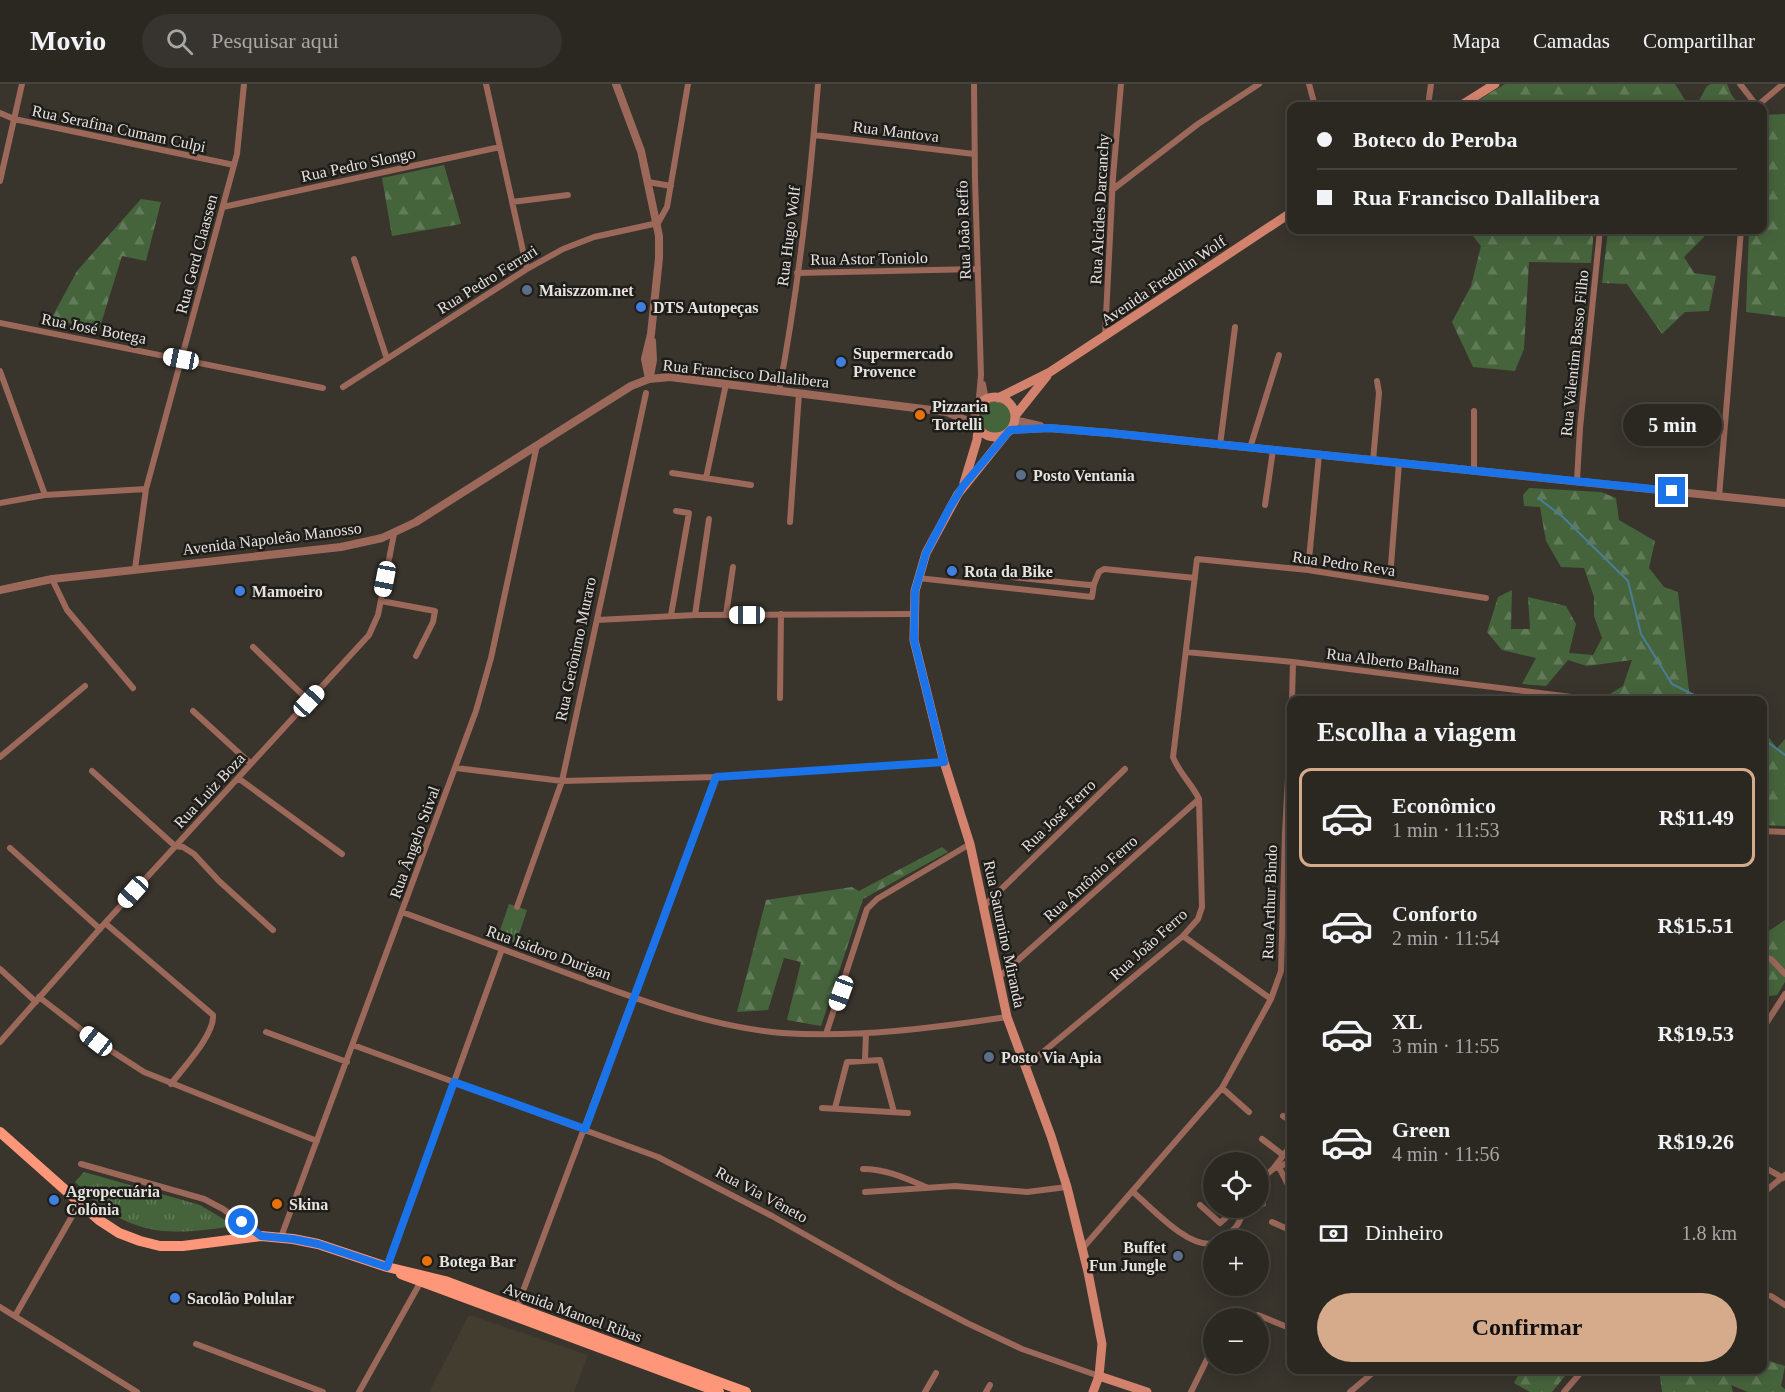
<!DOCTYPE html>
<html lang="pt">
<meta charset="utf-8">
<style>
:root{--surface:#2b2822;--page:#37342f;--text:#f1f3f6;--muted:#a6a6a5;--line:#474440;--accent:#d6ab8b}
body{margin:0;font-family:Georgia,serif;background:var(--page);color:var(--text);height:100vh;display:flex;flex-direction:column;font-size:22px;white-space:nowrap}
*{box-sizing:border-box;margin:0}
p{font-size:20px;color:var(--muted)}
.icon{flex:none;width:33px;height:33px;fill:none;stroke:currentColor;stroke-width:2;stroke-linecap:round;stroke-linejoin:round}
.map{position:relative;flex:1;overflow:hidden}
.sheet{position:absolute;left:1287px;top:612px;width:480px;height:678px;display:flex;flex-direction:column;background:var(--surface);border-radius:12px;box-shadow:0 3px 15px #0003,0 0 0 2px var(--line)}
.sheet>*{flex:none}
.top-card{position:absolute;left:1287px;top:18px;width:480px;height:132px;border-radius:12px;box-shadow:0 3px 15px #0003,0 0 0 2px var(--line);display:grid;align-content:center;height:132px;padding:0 30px;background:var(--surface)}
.buttons{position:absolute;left:1203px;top:1068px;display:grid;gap:12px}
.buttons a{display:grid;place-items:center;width:66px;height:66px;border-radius:50%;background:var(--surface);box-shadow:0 3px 15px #0003,0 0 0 2px var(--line);font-size:30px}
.end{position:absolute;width:27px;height:27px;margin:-14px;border:8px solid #1a73e8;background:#fff;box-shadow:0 0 0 3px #fff}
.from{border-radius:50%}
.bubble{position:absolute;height:42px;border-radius:21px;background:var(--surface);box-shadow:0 3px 15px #0003,0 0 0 2px var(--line);font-size:20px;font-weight:700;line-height:42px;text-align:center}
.car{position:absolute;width:18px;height:36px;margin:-18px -9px;border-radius:8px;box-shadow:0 0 4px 2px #0007;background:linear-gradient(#fff 24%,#345 0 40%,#fff 0 76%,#345 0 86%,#fff 0)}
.top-card b{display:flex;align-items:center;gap:21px;height:57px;font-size:22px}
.top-card b+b{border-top:2px solid var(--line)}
.top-card i{width:15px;height:15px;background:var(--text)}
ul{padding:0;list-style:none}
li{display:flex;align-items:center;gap:18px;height:99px;margin:0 12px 9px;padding:0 18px;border:3px solid transparent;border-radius:12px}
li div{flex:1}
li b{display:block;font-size:22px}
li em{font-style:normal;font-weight:700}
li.selected{border-color:var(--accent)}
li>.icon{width:54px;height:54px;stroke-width:1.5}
h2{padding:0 30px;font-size:27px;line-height:72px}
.pay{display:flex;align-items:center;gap:15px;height:66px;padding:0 30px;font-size:22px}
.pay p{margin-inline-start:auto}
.button{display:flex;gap:12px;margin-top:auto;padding:12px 30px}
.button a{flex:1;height:69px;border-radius:36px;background:var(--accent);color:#111;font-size:24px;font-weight:700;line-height:69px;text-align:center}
header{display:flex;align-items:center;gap:36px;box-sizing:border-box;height:84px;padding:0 30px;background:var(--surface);border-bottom:2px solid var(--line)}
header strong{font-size:28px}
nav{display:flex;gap:33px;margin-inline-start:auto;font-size:21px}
.search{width:420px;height:54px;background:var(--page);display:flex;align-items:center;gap:15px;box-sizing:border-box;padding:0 21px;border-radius:33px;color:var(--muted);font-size:22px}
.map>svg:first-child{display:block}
</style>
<header>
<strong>Movio</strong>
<div class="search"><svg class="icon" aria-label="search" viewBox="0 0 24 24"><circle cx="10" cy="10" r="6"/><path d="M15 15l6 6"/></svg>Pesquisar aqui</div>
<nav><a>Mapa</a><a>Camadas</a><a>Compartilhar</a></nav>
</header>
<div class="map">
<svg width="1785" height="1308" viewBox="0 0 1785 1308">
<defs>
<pattern id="forest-firs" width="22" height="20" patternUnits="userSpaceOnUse" patternTransform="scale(1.5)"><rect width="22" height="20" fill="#46643c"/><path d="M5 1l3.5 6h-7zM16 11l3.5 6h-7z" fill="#617a58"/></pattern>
<pattern id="park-tufts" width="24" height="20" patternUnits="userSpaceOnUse" patternTransform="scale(1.5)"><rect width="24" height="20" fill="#46643c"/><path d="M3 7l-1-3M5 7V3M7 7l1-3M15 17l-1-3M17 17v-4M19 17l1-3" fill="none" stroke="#617a58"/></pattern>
</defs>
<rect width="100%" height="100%" fill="#39352d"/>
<path fill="#423d2e" d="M 469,1231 L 588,1271 L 574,1308 L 429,1308 Z"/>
<path fill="#46643c" d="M979 333a16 16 0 1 1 32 0a16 16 0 1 1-32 0Z"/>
<path fill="url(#forest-firs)" d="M 1505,0 L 1675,0 L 1689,22 L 1469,22 Z
M 1711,0 L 1727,0 L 1731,10 L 1740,22 L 1696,22 L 1707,2 Z
M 1785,30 L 1785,233 L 1746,228 L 1749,146 L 1762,146 L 1763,31 Z
M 444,81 L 461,140 L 392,152 L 382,94 Z
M 141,115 L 161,118 L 146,177 L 122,172 L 99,246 L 51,235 L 77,187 Z
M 1468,146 L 1594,146 L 1591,179 L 1529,178 L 1524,265 L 1515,287 L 1473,283 L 1452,238 L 1471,202 L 1481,162 Z
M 1608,146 L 1704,146 L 1704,153 L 1684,173 L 1694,189 L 1716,192 L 1709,227 L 1685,228 L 1662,250 L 1627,200 L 1602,199 Z
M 1529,404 L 1601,408 L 1616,414 L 1619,436 L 1655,457 L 1649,484 L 1664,503 L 1678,508 L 1690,616 L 1600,616 L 1623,602 L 1632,576 L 1587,582 L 1568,576 L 1546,602 L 1522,600 L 1536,574 L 1502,566 L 1487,548 L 1498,513 L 1512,506 L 1511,545 L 1530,545 L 1528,513 L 1566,522 L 1576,540 L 1569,569 L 1593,571 L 1602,554 L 1594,532 L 1594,513 L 1584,484 L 1561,483 L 1546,457 L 1540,423 L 1524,422 L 1523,411 Z
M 1762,645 L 1777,664 L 1785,655 L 1785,742 L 1763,741 Z
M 942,763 L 948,768 L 863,815 L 821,942 L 787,936 L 801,878 L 784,874 L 768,926 L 737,928 L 766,816 L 852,803 L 859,807 Z
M 1785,836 L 1785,898 L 1777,911 L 1763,913 L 1763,851 Z
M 1766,1276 L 1785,1282 L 1781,1302 L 1785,1305 L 1785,1308 L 1748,1308 L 1731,1301 L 1733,1308 L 1662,1308 L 1659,1286 L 1762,1286 L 1763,1278 Z
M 1521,1286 L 1570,1286 L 1552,1308 L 1530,1308 L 1514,1299 Z"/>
<path fill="url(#park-tufts)" d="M 509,820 L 527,826 L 516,859 L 498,852 Z
M 84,1088 L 200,1121 L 235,1142 C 186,1149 145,1155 102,1123 C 93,1116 84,1106 75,1098 Z"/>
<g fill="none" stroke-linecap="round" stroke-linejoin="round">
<path stroke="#497d98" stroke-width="2" d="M 1538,414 L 1563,433 L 1628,497 L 1641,550 L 1672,600 L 1704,616
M 1762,654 L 1785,671"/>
<path stroke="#9b685a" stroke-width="6" d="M 486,0 L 527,185
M 974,0 L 975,95 L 981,291 L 978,324
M 1309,0 L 1315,22
M 1740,0 L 1757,22
M 1428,22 L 1431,0
M 1757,22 L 1783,0
M 0,29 L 14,35 L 234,81
M 814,51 L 974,70
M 0,97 L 22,0
M 648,98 L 671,102
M 1112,106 L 1198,40 L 1259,0
M 512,118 L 568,111
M 223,123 L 500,63
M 354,175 L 387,275
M 797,189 L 978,185
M 0,239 L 323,304
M 1105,252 L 1113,93 L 1121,0
M 0,287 L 45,411
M 983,300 L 986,316
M 343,303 L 527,185 L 563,165 L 594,153 L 658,139 L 667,123 L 688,0
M 779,307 C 798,206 810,102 818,0
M 1474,327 L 1474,387
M 1220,361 L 1235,243
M 1250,364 L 1279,271
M 1373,377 L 1379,309 L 1377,297
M 672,389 L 751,401
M 706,394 L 726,300
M 1577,396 L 1580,344 L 1600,146
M 1719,413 L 1741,146
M 0,419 L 45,411 L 146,405
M 1265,421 L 1273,366
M 790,438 L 799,309
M 1391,481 L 1399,379
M 135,485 L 146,405 L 237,70 L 244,0
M 1308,486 L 1319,371
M 1012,493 L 1089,501 L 1094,500 L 1099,488 L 1104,485 L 1195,494
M 918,494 L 1092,513 L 1094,500
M 52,495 L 67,526 L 133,604
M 381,517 L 435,527 L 433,538 L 416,572
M 671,531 L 689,429 L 676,427
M 695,531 L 709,435
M 726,531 L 733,483
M 597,536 L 695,531 L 913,530
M 253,563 L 309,617
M 1186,568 L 1293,578 L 1595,616
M 780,614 L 781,530
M 1292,616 L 1293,578
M 193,627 L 251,680
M 0,673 L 85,602
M 456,684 L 562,697 L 716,693 L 944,678
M 92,687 L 175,762 L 183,763 L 194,770 L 219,797 L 273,846
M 238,694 L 342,770
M 1762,747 L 1785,748
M 10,764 L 100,845
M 517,823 L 562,697 L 646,309
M 983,823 L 1125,685
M 402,828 C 461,850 519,871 577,893 C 643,917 711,943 782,949 C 858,954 933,944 1007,933
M 105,839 L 213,931 C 215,950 183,984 171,1000
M 1183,852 L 1271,915
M 1762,874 L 1771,875 L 1785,890
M 0,885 L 36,918
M 999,893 L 1199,715
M 39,913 L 96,957 L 144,988 L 317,1057
M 1762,946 L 1785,910
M 266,948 L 347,978
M 826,950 L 867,825 L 877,815 L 970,760
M 0,958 L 105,839 L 369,551 L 378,531 L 394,450
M 353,961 L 658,1073 L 772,1132 L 898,1203 L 967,1239 L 1022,1265 L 1099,1292
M 865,976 L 866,949
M 1025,983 L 1183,852 L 1198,835 L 1202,823 L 1199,715 C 1192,700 1179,689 1173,673 L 1197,475 L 1308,486 L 1486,514
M 1222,1004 L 1249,1028
M 822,1024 L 908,1029
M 835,1024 L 847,978 L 880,976 L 894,1028
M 1283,1032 L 1292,1038
M 1262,1055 L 1283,1071
M 81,1080 L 204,1115 L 223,1125 L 260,1152
M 1762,1082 L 1783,1094
M 1279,1083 L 1290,1105
M 1276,1084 L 1292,1077
M 863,1085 C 886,1085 905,1094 926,1103
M 1258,1098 L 1273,1085 L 1292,1060
M 865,1108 L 955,1102 L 1027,1108 L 1067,1103
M 1133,1108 C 1151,1123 1189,1166 1214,1159
M 1762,1110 L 1785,1091
M 1258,1111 L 1263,1120
M 1200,1121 L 1220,1139 L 1237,1124
M 1272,1138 L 1292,1147
M 281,1153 L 476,627 L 491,574 L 537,361
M 1218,1156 C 1232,1150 1242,1139 1243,1124
M 1082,1165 L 1222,1004 L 1271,915 L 1281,887 L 1285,749 L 1292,620
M 387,1183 L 502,865
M 1771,1212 L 1785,1221
M 0,1223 L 137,1308
M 517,1223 L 716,693
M 1258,1231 L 1292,1245
M 15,1232 L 79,1120
M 1226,1234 L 1227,1233
M 196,1260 L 323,1308
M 359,1308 L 420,1199
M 925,1308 L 936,1289
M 986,1308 L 990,1301
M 1191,1308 L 1214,1261
M 1350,1308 L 1376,1286
M 1564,1308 L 1583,1286"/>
<path stroke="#9b685a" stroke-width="8" d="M 616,0 L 641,67 L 659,152 L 659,174 L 651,250 L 645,275 L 649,295
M 650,292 L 653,276 L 652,257
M 950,327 L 978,324
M 1015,336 L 1040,342
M 1010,346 L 1049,344 L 1110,349 L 1785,419
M 0,506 L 52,495 L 341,463 L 382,454 L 416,438 L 631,302 L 649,295 L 670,293 L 947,328 L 977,341"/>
<path stroke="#d3836d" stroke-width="9" d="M 1460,22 L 1495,0
M975 333a20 20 0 1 1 40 0a20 20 0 1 1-40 0Z
M 998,314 L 1050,288 L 1292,128
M 1015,332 L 1047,292
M 1007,349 L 958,410 L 926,469 L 915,507 L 914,556 L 944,678 L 970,760 L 1007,933 L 1051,1052 L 1067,1103 L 1088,1188 L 1102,1260 L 1099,1292 L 1093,1308
M 964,399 L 977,356 L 978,344
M 1099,1292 L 1147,1308"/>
<path stroke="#fe977a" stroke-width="10" d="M 0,1048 L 99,1136 L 119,1149 L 140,1157 L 160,1162 L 183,1162 L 261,1152 L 293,1155 L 318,1160 L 387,1183 L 445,1197 L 746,1308
M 401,1190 L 719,1308"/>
</g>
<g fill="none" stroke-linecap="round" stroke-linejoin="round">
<path stroke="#1a73e8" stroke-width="8" d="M 242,1138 L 261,1152 L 293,1155 L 318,1160 L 387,1183 L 454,998 L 585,1045 L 716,693 L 944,678 L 914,556 L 915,507 L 926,469 L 950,423 L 963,402 L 1010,346 L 1049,344 L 1110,349 L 1672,407"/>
</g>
<g fill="#5c6f8a" stroke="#1f1d19" stroke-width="2">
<circle cx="527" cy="206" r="6"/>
<circle cx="1021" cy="391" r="6"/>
<circle cx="989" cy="973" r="6"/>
<circle cx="1178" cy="1172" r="6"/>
</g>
<g fill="#3f7fe0" stroke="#1f1d19" stroke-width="2">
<circle cx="641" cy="223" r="6"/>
<circle cx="841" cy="278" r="6"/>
<circle cx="952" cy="487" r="6"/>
<circle cx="240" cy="507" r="6"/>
<circle cx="54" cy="1116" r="6"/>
<circle cx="175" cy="1214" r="6"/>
</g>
<g fill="#e8710a" stroke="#1f1d19" stroke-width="2">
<circle cx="920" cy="331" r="6"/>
<circle cx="277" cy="1120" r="6"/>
<circle cx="427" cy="1177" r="6"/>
</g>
<g text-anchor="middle" stroke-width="5" stroke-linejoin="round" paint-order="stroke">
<g font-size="16" fill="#e5e3de" stroke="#1f1d19">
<text transform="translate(119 44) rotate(12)" y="6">Rua Serafina Cumam Culpi</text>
<text transform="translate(896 47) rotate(7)" y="6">Rua Mantova</text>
<text transform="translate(358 80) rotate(-12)" y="6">Rua Pedro Slongo</text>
<text transform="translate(1099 125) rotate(-87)" y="6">Rua Alcides Darcanchy</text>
<text transform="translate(963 146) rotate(-92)" y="6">Rua João Reffo</text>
<text transform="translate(788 152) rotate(-83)" y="6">Rua Hugo Wolf</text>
<text transform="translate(196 170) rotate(-75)" y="6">Rua Gerd Claassen</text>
<text transform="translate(869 174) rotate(-1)" y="6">Rua Astor Toniolo</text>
<text transform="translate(487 195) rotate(-32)" y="6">Rua Pedro Ferrari</text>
<text transform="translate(1163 196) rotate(-34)" y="6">Avenida Fredolin Wolf</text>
<text transform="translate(94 244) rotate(11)" y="6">Rua José Botega</text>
<text transform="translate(1574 269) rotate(-84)" y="6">Rua Valentim Basso Filho</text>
<text transform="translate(746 289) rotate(6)" y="6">Rua Francisco Dallalibera</text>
<text transform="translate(272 454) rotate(-7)" y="6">Avenida Napoleão Manosso</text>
<text transform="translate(1344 479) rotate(8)" y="6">Rua Pedro Reva</text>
<text transform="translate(575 565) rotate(-78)" y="6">Rua Gerônimo Muraro</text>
<text transform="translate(1393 577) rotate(7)" y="6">Rua Alberto Balhana</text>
<text transform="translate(209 706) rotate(-47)" y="6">Rua Luiz Boza</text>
<text transform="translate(1058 731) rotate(-44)" y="6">Rua José Ferro</text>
<text transform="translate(414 758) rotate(-70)" y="6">Rua Ângelo Stival</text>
<text transform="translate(1090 794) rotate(-42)" y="6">Rua Antônio Ferro</text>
<text transform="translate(1269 818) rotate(-88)" y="6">Rua Arthur Bindo</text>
<text transform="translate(1005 850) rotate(78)" y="6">Rua Saturnino Miranda</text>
<text transform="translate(1148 860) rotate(-42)" y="6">Rua João Ferro</text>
<text transform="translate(549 868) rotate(20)" y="6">Rua Isidoro Durigan</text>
<text transform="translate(762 1110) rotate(28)" y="6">Rua Via Vêneto</text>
<text transform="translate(573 1228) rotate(20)" y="6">Avenida Manoel Ribas</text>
</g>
<g font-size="16" font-weight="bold" fill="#e5e3de" stroke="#1f1d19" text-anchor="start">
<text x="539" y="212">Maiszzom.net</text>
<text x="653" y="229">DTS Autopeças</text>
<text x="853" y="275">Supermercado<tspan x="853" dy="18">Provence</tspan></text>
<text x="932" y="328">Pizzaria<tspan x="932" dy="18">Tortelli</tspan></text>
<text x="1033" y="397">Posto Ventania</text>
<text x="964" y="493">Rota da Bike</text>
<text x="252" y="513">Mamoeiro</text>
<text x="1001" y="979">Posto Via Apia</text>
<text x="66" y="1113">Agropecuária<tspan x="66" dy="18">Colônia</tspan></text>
<text x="289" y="1126">Skina</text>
<text x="1166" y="1169" text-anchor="end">Buffet<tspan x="1166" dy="18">Fun Jungle</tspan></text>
<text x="439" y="1183">Botega Bar</text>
<text x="187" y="1220">Sacolão Polular</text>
</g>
</g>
</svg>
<div class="buttons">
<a><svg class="icon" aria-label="locate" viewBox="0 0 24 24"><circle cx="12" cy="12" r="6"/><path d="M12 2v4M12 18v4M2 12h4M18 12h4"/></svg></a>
<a>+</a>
<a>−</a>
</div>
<i class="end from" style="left:242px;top:1138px"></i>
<i class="end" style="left:1672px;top:407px"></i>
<div class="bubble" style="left:1623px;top:320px;width:99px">5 min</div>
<i class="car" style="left:181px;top:275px;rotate:281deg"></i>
<i class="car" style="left:385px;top:495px;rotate:191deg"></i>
<i class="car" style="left:747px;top:531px;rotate:270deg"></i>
<i class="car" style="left:309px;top:617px;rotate:43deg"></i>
<i class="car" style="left:133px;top:808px;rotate:222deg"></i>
<i class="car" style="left:841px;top:909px;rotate:200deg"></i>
<i class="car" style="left:96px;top:957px;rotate:308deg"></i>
<div class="top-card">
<b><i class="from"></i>Boteco do Peroba</b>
<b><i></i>Rua Francisco Dallalibera</b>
</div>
<section class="sheet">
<h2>Escolha a viagem</h2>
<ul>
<li class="selected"><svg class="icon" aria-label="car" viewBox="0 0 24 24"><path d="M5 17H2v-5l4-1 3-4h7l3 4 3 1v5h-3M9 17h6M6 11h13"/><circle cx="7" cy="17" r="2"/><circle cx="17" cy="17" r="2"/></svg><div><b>Econômico</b><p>1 min · 11:53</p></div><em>R$11.49</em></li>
<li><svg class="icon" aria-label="car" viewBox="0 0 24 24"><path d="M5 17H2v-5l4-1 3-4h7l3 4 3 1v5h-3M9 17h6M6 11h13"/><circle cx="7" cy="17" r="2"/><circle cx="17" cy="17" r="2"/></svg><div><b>Conforto</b><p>2 min · 11:54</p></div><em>R$15.51</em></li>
<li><svg class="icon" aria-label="car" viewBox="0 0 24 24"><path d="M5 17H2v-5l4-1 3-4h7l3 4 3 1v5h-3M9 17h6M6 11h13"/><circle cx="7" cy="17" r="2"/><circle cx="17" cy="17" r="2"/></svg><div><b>XL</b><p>3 min · 11:55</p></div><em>R$19.53</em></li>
<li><svg class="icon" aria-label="car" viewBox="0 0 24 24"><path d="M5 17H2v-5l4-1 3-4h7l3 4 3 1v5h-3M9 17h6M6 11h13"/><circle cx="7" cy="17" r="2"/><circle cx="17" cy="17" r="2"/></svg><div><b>Green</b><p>4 min · 11:56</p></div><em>R$19.26</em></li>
</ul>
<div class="pay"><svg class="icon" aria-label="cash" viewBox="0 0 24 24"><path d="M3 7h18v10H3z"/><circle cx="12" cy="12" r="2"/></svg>Dinheiro<p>1.8 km</p></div>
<div class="button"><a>Confirmar</a></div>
</section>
</div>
